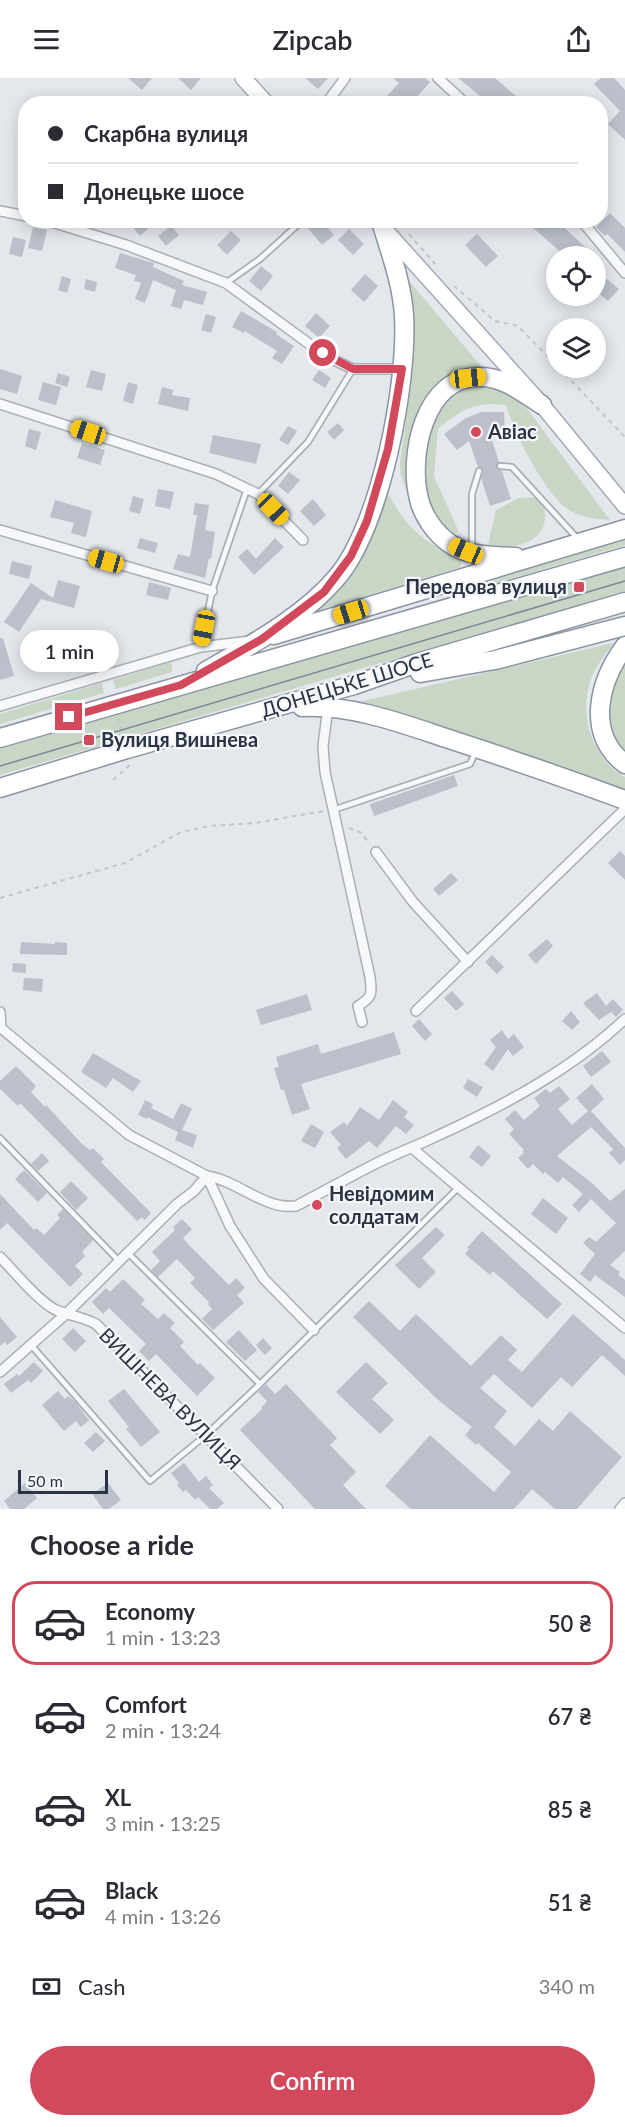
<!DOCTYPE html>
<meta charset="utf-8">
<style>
:root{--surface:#fff;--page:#f7f7f7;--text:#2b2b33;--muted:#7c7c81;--line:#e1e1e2;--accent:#d1495b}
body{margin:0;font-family:Lato,sans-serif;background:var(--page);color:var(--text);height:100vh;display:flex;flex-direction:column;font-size:22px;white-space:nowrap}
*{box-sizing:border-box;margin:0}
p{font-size:20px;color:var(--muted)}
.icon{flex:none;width:33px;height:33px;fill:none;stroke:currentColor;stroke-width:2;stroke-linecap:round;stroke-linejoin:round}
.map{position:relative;height:1431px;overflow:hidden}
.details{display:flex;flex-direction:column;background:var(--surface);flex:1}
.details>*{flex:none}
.hud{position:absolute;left:18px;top:18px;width:590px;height:132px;border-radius:24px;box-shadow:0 3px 15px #0003;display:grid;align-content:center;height:132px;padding:0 30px;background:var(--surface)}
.buttons{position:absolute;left:546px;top:168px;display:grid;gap:12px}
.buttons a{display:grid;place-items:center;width:60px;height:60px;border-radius:50%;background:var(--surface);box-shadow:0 3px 15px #0003;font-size:30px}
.scale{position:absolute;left:18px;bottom:15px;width:90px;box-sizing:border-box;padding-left:6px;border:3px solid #2b3445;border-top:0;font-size:16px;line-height:21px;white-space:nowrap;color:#2b3445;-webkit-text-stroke:4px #f4f6f9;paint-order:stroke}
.end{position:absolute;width:27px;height:27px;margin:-14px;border:8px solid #d1495b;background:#fff;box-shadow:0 0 0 3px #fff}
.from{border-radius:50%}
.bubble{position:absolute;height:42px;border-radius:21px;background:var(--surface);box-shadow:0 3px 15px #0003;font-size:20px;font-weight:600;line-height:42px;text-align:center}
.car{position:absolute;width:18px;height:36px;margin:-18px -9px;border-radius:8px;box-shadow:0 0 4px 2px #0007;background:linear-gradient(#f5c518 24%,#345 0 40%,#f5c518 0 76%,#345 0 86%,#f5c518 0)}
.hud b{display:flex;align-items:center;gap:21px;height:57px;font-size:22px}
.hud b+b{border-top:2px solid var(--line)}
.hud i{width:15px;height:15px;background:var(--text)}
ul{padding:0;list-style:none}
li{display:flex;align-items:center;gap:18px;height:84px;margin:0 12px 9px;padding:0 18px;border:3px solid transparent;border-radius:24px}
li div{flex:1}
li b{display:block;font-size:22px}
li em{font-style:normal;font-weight:600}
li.current{border-color:var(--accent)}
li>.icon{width:54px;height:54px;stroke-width:1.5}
h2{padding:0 30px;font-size:27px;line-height:72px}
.pay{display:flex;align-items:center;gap:15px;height:66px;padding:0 30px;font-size:22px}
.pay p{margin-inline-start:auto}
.primary-button{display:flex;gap:12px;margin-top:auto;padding:12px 30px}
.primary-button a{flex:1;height:69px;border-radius:36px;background:var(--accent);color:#fff;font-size:24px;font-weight:600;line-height:69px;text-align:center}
header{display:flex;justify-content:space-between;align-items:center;height:78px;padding:0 30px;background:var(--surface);font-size:27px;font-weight:600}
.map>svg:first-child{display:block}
</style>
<header><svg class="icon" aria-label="menu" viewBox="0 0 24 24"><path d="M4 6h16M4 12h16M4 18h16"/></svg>Zipcab<svg class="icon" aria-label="share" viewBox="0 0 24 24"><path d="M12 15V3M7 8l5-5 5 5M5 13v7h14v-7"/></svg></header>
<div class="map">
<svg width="625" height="1431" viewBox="0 0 625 1431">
<rect width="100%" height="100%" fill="#e4e7ec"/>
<path fill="#c9d6c5" d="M 405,198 L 486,294 C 471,298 453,299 440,306 C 411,320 406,384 408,411 L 406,412 L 401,397 L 400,386 C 405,342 415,297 413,253 C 412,234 408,216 405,198 Z
M 481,305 L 514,317 L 525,328 L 610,442 C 596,441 577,439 566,430 C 543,412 514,355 506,327 C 473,324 463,331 438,351 L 434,398 L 459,454 L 451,457 L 440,448 L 423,412 L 425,379 L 428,361 L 432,346 L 442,326 L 456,313 Z
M 387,417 L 389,417 C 409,454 425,463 461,483 L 461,489 L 313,534 C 354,497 371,470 387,417 Z
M 537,419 C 543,426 546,431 545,441 C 542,468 509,470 487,471 L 496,432 L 519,420 Z
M 625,457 L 625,467 L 462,515 L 457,512 L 457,510 Z
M 625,484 L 625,513 L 0,697 L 0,671 Z
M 613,565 C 605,577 596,588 591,601 C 578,636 592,681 625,699 L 625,714 L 355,625 Z
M 625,578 L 625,679 L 622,676 L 604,640 L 614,593 Z
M 168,585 L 172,586 L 172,594 L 116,611 L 113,602 Z
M 102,605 L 104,615 L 0,646 L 0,636 Z"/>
<path fill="#bbc0ca" d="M 128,0 L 152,0 L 142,12 Z
M 178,0 L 201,0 L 191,12 Z
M 305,0 L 328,0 L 318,11 Z
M 393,0 L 425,0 L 430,4 L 411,26 L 394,26 L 387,18 L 399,5 Z
M 458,0 L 495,0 L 517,19 L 511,26 L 490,26 Z
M 601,0 L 614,0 L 625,12 L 625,62 L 608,46 L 620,33 L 594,6 Z
M 610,135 L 625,150 L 625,174 L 607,156 L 605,158 L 596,149 Z
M 143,142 L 157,142 L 140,158 L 134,151 Z
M 314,142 L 322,142 L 334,157 L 322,167 L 306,148 Z
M 536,142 L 556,142 L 595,178 L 565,178 L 531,148 Z
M 171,148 L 179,157 L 166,168 L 158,158 Z
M 33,149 L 47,152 L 42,173 L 28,170 Z
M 349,151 L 364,166 L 353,177 L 338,162 Z
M 231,153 L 241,162 L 227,177 L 217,167 Z
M 477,156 L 498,178 L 486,189 L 465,167 Z
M 13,159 L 26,162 L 22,179 L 9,176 Z
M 120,175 L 154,185 L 153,189 L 184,203 L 182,207 L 207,214 L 203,227 L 184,222 L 181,231 L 171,228 L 176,212 L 153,202 L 145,225 L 135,221 L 141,205 L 134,203 L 136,197 L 115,190 Z
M 261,188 L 273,198 L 261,213 L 249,203 Z
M 596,192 L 619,211 L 608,223 L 596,213 Z
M 365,196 L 378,208 L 364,224 L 351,212 Z
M 62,198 L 71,201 L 67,215 L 58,212 Z
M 86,201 L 97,204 L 95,214 L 84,211 Z
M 241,233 L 277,254 L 276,256 L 294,268 L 282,286 L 272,280 L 277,273 L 245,253 L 244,255 L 232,249 Z
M 316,235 L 330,248 L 319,260 L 305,248 Z
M 206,236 L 216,239 L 211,255 L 201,252 Z
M 0,291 L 22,298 L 17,316 L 0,311 Z
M 91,292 L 106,296 L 102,313 L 86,309 Z
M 319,292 L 331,300 L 325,310 L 312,302 Z
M 58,295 L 70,299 L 67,309 L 55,305 Z
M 43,304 L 61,309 L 56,327 L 38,322 Z
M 128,304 L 138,307 L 133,326 L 123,323 Z
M 162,309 L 173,312 L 172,317 L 190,320 L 188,333 L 158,326 Z
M 481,334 L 504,334 L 505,356 L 490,356 L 499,384 L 496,389 L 502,393 L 511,421 L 490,428 L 481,400 L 483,391 L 478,389 L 469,363 L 457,372 L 444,356 L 466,340 Z
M 338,345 L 344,352 L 334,362 L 327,354 Z
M 288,348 L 297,353 L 288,367 L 279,362 Z
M 29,351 L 41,354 L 36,372 L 25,368 Z
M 213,357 L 261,366 L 256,386 L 209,375 Z
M 82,365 L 105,372 L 100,387 L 77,380 Z
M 289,394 L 300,402 L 288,416 L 278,408 Z
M 158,411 L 174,414 L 170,431 L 155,428 Z
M 133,418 L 144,421 L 140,436 L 129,433 Z
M 313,421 L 326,437 L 314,448 L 300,433 Z
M 55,422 L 92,433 L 86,459 L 71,455 L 74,445 L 50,439 Z
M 195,425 L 209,427 L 205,452 L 215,454 L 211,481 L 209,480 L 205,500 L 173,491 L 178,476 L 190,479 L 197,437 L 193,437 Z
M 140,460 L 158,465 L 155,475 L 137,470 Z
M 275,460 L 284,469 L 254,497 L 238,479 L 247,471 L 256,481 Z
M 12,483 L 32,488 L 29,501 L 9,496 Z
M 58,502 L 80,508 L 74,530 L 41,521 L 19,554 L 4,544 L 31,505 L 53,520 Z
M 149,504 L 171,510 L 168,522 L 146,517 Z
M 87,554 L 93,576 L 45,589 L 39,568 Z
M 0,560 L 3,560 L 14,598 L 0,602 Z
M 454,697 L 458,708 L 374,738 L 370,726 Z
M 620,773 L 625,778 L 625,802 L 608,785 Z
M 451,795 L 458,802 L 439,818 L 433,811 Z
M 547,861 L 553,868 L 536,886 L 528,877 Z
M 21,864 L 55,866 L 55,864 L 67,865 L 67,877 L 20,876 Z
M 492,877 L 504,889 L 497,896 L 485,884 Z
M 13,885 L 26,886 L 26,895 L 12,894 Z
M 24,900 L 43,901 L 42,914 L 23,912 Z
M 452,913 L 464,926 L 456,933 L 444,920 Z
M 597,915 L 606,928 L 613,921 L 623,932 L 616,939 L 608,931 L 611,934 L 599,942 L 583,925 Z
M 307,916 L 312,932 L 261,947 L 256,932 Z
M 571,933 L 580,944 L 572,952 L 562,943 Z
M 419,941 L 432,956 L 425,963 L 412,948 Z
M 502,952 L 508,961 L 514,956 L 524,969 L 513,978 L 508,971 L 493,993 L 484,986 L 496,969 L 490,962 Z
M 394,954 L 401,976 L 301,1006 L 310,1031 L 292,1037 L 284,1012 L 281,1012 L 274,990 L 279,989 L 276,979 L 318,966 L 321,976 Z
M 602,973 L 611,984 L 591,999 L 583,988 Z
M 93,975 L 141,1003 L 133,1014 L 113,1000 L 106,1010 L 81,994 Z
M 16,988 L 36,1008 L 31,1014 L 45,1029 L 46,1027 L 82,1066 L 90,1072 L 93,1070 L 104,1081 L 101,1084 L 151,1135 L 145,1142 L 142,1139 L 137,1143 L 20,1025 L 18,1028 L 0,1011 L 0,1003 Z
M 468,1001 L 483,1009 L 477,1019 L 463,1010 Z
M 592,1006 L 604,1021 L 591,1033 L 625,1070 L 625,1082 L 620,1087 L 609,1075 L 613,1071 L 591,1049 L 557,1078 L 593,1106 L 610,1123 L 625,1111 L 625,1173 L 610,1187 L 620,1194 L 618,1197 L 625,1202 L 625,1219 L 595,1197 L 590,1204 L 580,1196 L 595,1176 L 583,1165 L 589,1159 L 596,1164 L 616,1145 L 591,1121 L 579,1134 L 572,1127 L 583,1116 L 563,1099 L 558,1105 L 545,1094 L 543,1096 L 533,1086 L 528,1091 L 518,1080 L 524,1075 L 522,1074 L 524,1072 L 509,1056 L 514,1051 L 505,1041 L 515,1032 L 524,1042 L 540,1028 L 534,1020 L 546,1011 L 550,1015 L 559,1008 L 570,1021 L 558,1031 L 572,1047 L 588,1033 L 576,1020 Z
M 145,1022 L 153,1026 L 151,1030 L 173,1041 L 181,1025 L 192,1031 L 182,1052 L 197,1057 L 193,1070 L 175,1062 L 178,1054 L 147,1039 L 147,1041 L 138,1037 Z
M 393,1022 L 408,1034 L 404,1039 L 414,1047 L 406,1056 L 396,1048 L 377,1070 L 369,1063 L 346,1081 L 337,1070 L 341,1067 L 330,1054 L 344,1044 L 347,1048 L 360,1029 L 379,1042 Z
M 311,1046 L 324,1054 L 315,1070 L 301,1063 Z
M 478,1067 L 491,1078 L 482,1089 L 469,1079 Z
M 42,1075 L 49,1083 L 38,1093 L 31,1086 Z
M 24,1092 L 47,1115 L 38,1124 L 15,1101 Z
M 71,1103 L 88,1120 L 76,1132 L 60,1114 Z
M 0,1116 L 34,1152 L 36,1150 L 44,1157 L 60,1140 L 57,1137 L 63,1131 L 93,1162 L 82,1174 L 85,1178 L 75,1188 L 83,1196 L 70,1209 L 7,1145 L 0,1152 Z
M 543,1120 L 568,1140 L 556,1156 L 531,1136 Z
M 182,1141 L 192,1151 L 183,1160 L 189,1167 L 229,1207 L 236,1200 L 245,1210 L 237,1217 L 244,1225 L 213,1252 L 202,1241 L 212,1231 L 208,1226 L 209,1224 L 190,1205 L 195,1200 L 177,1181 L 158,1199 L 151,1192 L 160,1183 L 152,1174 L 175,1152 L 173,1149 Z
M 436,1149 L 445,1157 L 422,1180 L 436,1194 L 419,1211 L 395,1187 Z
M 482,1153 L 562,1226 L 547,1241 L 493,1193 L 490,1197 L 465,1176 L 469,1171 L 467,1170 Z
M 123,1201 L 145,1222 L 141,1226 L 158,1241 L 164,1235 L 175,1245 L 170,1250 L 184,1264 L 180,1268 L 198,1287 L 200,1285 L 215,1300 L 197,1318 L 156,1276 L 149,1283 L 139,1273 L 146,1266 L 109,1230 L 103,1236 L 92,1224 L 106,1210 L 110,1214 Z
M 369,1223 L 400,1253 L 416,1236 L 471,1288 L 501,1257 L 517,1272 L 508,1282 L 522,1294 L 573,1236 L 625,1282 L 625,1298 L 602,1277 L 572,1309 L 561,1299 L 532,1330 L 494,1296 L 480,1310 L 507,1333 L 494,1349 L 515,1368 L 539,1341 L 553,1353 L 570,1333 L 622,1379 L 577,1431 L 555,1431 L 532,1411 L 514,1431 L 411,1431 L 385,1408 L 430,1357 L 494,1414 L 511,1394 L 478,1365 L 476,1367 L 465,1357 L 472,1349 L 437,1321 L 353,1239 Z
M 0,1239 L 17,1259 L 7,1267 L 5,1264 L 0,1268 Z
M 73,1250 L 86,1263 L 75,1274 L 62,1261 Z
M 239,1252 L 257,1272 L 245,1283 L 226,1264 Z
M 263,1260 L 272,1270 L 265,1277 L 256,1267 Z
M 34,1284 L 43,1293 L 31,1305 L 28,1302 L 11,1315 L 4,1306 L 17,1296 L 19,1298 Z
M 366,1284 L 388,1305 L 372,1321 L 394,1342 L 380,1356 L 336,1314 Z
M 266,1306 L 275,1316 L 286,1306 L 337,1360 L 330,1367 L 356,1394 L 343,1407 L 366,1431 L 315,1431 L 240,1352 L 262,1331 L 261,1330 L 267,1323 L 258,1314 Z
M 124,1311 L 160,1354 L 141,1369 L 126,1351 L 129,1349 L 108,1323 Z
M 58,1313 L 65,1321 L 68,1318 L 76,1325 L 89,1342 L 81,1349 L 76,1343 L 64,1353 L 42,1327 Z
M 96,1354 L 105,1363 L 93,1374 L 84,1365 Z
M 184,1385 L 199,1404 L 206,1398 L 213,1407 L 209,1410 L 224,1425 L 217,1431 L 210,1431 L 198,1419 L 195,1422 L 186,1412 L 183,1414 L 177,1407 L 179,1405 L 171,1395 Z
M 25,1405 L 37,1420 L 24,1431 L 10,1431 L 4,1423 Z
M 108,1405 L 121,1422 L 109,1431 L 103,1431 L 92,1416 Z"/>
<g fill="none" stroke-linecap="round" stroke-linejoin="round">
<defs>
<path id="lane" d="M 226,205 L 260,181 L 303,142
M 500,388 L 512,389 L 577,460
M 258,416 L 308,364 L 353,291
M 472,470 L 472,416 L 479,393
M 201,569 L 212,513 L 247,411
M 333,732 L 470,686 L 475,675
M 0,1060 L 119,1183
M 128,1175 L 260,1306
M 31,1267 L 150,1403 L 206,1357 L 260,1306 L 458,1110"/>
<path id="street" d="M 438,0 L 466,26
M 326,26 L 345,0
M 0,133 L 26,138
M 45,142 L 126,167 L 226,205 L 312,268 L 334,282 L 353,291 L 402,291
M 581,142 L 625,195
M 0,326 L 216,396 L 258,416 L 303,462
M 0,452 L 212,513
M 0,628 L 201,569 L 250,563
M 328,629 L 323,668 L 325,694 L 370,899 C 372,915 373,919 358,928 L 362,944
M 376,774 L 413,824 L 468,884
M 416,933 L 625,731
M 0,934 L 1,950 L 129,1057 L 207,1098 C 239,1103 264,1132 296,1128 C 323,1114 349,1099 377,1085 C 397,1075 419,1067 439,1057 C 505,1027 572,991 625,941
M 412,1070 L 625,1250
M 207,1098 L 230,1148 L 264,1201 L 314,1252
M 0,1179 C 14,1193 39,1224 56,1232 C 70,1238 81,1238 96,1246 L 278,1431
M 0,1294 L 67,1235 L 177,1126 L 194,1113 L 207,1098
M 620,1431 L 625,1425"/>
<path id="primary" d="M 243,0 L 267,26
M 376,142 L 542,327 L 625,428"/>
<path id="highway" d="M 516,479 C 494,478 468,479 449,465 C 435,455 423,438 419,421 C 408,378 424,297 481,299 C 504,299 523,315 542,327
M 274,557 L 625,451
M 625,568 C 599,603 585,655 625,686
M 206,593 C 251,567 305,538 338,498 C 381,446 408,305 404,237 C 402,207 392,179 383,150
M 420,595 L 495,582 L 625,548
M 302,629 C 355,627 403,646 452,662 C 510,681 568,701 625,722
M 0,660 L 625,479
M 0,710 L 127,671 L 354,607 L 417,585 L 625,524"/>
</defs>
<use href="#lane" stroke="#a9aeb7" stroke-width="8"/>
<use href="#street" stroke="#a9aeb7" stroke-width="12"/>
<use href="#primary" stroke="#a3abb8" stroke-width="18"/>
<use href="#highway" stroke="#8b94a3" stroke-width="21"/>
<path stroke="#c2c5cb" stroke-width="2" stroke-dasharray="4.5 4.5" stroke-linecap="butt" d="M 409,156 L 435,186
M 454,208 L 495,243 L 518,248 L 556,287
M 559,290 L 625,359
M 119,640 L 123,658
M 113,702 L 131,686
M 349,750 L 360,754 L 370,766
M 0,820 L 125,785 L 181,754 L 209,748 L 255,745 L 324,733"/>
<use href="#lane" stroke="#f7f8fa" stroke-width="4.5"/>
<use href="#street" stroke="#f7f8fa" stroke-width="9"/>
<use href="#primary" stroke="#fff" stroke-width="15"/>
<use href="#highway" stroke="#fff" stroke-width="18"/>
<path stroke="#7d8696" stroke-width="1.5" d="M 0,688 L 625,503"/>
</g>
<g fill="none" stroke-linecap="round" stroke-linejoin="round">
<path stroke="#d1495b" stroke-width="8" d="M 69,639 L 181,607 L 262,561 L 324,514 L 351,478 L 367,443 L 388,371 L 402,291 L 353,291 L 323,275"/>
</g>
<g fill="#d1495b" stroke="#f4f6f9" stroke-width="2">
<circle cx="476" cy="354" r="6"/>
<rect x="573" y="503" width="12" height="12" rx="3"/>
<rect x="83" y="656" width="12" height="12" rx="3"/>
<circle cx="317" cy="1127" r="6"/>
</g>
<g text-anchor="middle" stroke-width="4.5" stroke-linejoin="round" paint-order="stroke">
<g font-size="20" font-weight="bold" fill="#2b3445" stroke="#f4f6f9" text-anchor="start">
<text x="488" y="361">Авіас</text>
<text x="567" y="516" text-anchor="end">Передова вулиця</text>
<text x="101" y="669">Вулиця Вишнева</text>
<text x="329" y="1123">Невідомим<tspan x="329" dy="23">солдатам</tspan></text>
</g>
<g font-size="20" fill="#2b3445" stroke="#f4f6f9">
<text transform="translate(347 607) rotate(-17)" y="7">ДОНЕЦЬКЕ ШОСЕ</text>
<text transform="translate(170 1321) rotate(45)" y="7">ВИШНЕВА ВУЛИЦЯ</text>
</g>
</g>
</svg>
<div class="buttons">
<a><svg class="icon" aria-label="locate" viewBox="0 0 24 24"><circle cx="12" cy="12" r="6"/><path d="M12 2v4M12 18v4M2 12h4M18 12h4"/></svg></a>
<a><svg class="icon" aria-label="layers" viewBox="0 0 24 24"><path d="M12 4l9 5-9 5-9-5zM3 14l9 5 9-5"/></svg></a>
</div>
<div class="scale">50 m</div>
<i class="end from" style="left:323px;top:275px"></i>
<i class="end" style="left:69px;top:639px"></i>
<div class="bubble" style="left:20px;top:552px;width:99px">1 min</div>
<i class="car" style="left:468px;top:300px;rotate:84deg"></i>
<i class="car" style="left:88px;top:354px;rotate:288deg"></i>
<i class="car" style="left:273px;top:431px;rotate:136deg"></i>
<i class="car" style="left:466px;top:473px;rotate:294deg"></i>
<i class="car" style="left:106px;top:483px;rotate:286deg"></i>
<i class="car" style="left:351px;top:534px;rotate:253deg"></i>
<i class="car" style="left:204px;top:550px;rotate:191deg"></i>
<div class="hud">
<b><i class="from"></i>Скарбна вулиця</b>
<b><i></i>Донецьке шосе</b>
</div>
</div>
<section class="details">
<h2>Choose a ride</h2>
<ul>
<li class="current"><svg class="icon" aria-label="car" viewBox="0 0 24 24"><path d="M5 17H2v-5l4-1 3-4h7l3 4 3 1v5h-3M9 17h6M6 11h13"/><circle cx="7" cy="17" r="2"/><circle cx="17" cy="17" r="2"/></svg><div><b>Economy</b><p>1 min · 13:23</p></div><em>50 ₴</em></li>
<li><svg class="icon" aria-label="car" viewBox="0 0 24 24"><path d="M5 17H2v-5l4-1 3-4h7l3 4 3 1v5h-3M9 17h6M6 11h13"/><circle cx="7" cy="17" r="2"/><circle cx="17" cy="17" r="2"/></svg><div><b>Comfort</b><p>2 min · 13:24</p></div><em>67 ₴</em></li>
<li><svg class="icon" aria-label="car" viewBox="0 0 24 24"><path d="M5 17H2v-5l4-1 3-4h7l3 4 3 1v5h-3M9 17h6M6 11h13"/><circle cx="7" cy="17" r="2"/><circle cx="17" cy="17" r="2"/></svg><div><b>XL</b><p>3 min · 13:25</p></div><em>85 ₴</em></li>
<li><svg class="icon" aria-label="car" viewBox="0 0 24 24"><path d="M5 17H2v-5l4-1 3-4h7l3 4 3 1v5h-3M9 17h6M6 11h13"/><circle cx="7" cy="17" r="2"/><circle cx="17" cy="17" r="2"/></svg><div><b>Black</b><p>4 min · 13:26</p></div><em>51 ₴</em></li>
</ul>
<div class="pay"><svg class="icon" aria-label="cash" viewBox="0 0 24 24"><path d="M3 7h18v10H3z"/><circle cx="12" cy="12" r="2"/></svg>Cash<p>340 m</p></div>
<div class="primary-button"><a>Confirm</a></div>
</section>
